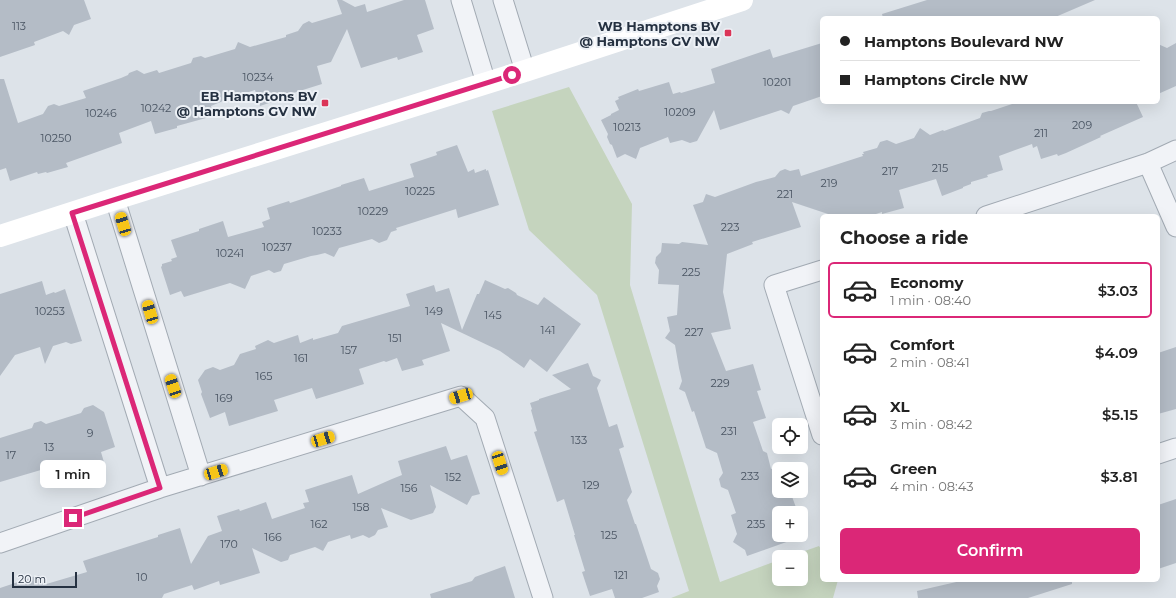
<!DOCTYPE html>
<meta charset="utf-8">
<style>
:root{--surface:#fff;--page:#f6f6f6;--text:#222;--muted:#767676;--line:#e0e0e0;--accent:#db2777}
body{margin:0;font-family:Montserrat,sans-serif;background:var(--page);color:var(--text);height:100vh;display:flex;flex-direction:column;font-size:15px;white-space:nowrap}
*{box-sizing:border-box;margin:0}
p{font-size:13px;color:var(--muted)}
.icon{flex:none;width:22px;height:22px;fill:none;stroke:currentColor;stroke-width:2;stroke-linecap:round;stroke-linejoin:round}
.map{position:relative;flex:1;overflow:hidden}
.drawer{position:absolute;left:820px;top:214px;width:340px;height:368px;display:flex;flex-direction:column;background:var(--surface);border-radius:6px;box-shadow:0 4px 16px #0002}
.drawer>*{flex:none}
.banner{position:absolute;left:820px;top:16px;width:340px;height:88px;border-radius:6px;box-shadow:0 4px 16px #0002;display:grid;align-content:center;height:88px;padding:0 20px;background:var(--surface)}
.buttons{position:absolute;left:772px;top:418px;display:grid;gap:8px}
.buttons a{display:grid;place-items:center;width:36px;height:36px;border-radius:6px;background:var(--surface);box-shadow:0 4px 16px #0002;font-size:20px}
.scale{position:absolute;left:12px;bottom:10px;width:65px;box-sizing:border-box;padding-left:4px;border:2px solid #253141;border-top:0;font-size:11px;line-height:14px;white-space:nowrap;color:#253141;-webkit-text-stroke:3px #edf1f6;paint-order:stroke}
.end{position:absolute;width:18px;height:18px;margin:-9px;border:5px solid #db2777;background:#fff;box-shadow:0 0 0 2px #fff}
.from{border-radius:50%}
.bubble{position:absolute;height:28px;border-radius:6px;background:var(--surface);box-shadow:0 4px 16px #0002;font-size:13px;font-weight:600;line-height:28px;text-align:center}
.car{position:absolute;width:12px;height:24px;margin:-12px -6px;border-radius:5px;box-shadow:0 0 3px 1px #0007;background:linear-gradient(#f5c518 24%,#345 0 40%,#f5c518 0 76%,#345 0 86%,#f5c518 0)}
.banner b{display:flex;align-items:center;gap:14px;height:38px;font-size:15px}
.banner b+b{border-top:1px solid var(--line)}
.banner i{width:10px;height:10px;background:var(--text)}
ul{padding:0;list-style:none}
li{display:flex;align-items:center;gap:12px;height:56px;margin:0 8px 6px;padding:0 12px;border:2px solid transparent;border-radius:6px}
li div{flex:1}
li b{display:block;font-size:15px}
li em{font-style:normal;font-weight:600}
li.active{border-color:var(--accent)}
li>.icon{width:36px;height:36px;stroke-width:1.5}
h2{padding:0 20px;font-size:18px;line-height:48px}
.button{display:flex;gap:8px;margin-top:auto;padding:8px 20px}
.button a{flex:1;height:46px;border-radius:6px;background:var(--accent);color:#fff;font-size:16px;font-weight:600;line-height:46px;text-align:center}
.map>svg:first-child{display:block}
</style>
<div class="map">
<svg width="1176" height="598" viewBox="0 0 1176 598">
<rect width="100%" height="100%" fill="#dde3e9"/>
<path fill="#c5d4be" d="M 569,87 L 632,204 L 630,285 L 720,582 L 779,560 L 779,579 L 801,579 L 801,557 L 788,557 L 819,546 L 822,551 L 822,580 L 838,580 L 833,598 L 671,598 L 689,591 L 597,295 L 529,230 L 492,111 Z"/>
<path fill="#b4bcc6" d="M 0,0 L 84,0 L 91,19 L 74,25 L 69,35 L 63,31 L 34,42 L 35,45 L 0,57 Z
M 337,0 L 342,0 L 355,7 L 365,4 L 367,12 L 404,0 L 425,0 L 434,29 L 417,35 L 423,52 L 398,60 L 397,57 L 361,68 L 347,29 L 331,62 L 317,66 L 322,84 L 290,94 L 281,97 L 281,99 L 260,106 L 255,90 L 230,98 L 211,106 L 214,115 L 206,118 L 177,126 L 177,128 L 155,134 L 151,121 L 119,133 L 122,143 L 66,163 L 68,167 L 47,173 L 46,172 L 38,174 L 37,172 L 10,181 L 6,168 L 0,170 L 0,79 L 4,79 L 18,123 L 43,114 L 48,106 L 54,104 L 59,106 L 86,98 L 83,91 L 121,78 L 128,75 L 129,73 L 137,70 L 144,74 L 157,70 L 159,73 L 191,63 L 193,58 L 201,56 L 205,58 L 235,49 L 238,42 L 250,47 L 286,37 L 286,35 L 298,31 L 303,24 L 309,21 L 312,23 L 342,14 Z
M 927,0 L 1095,0 L 1053,18 L 883,18 L 882,14 Z
M 822,43 L 822,96 L 793,106 L 789,114 L 781,110 L 720,130 L 714,110 L 697,141 L 690,143 L 682,140 L 670,143 L 668,137 L 640,148 L 636,159 L 625,154 L 617,158 L 612,145 L 610,144 L 607,137 L 608,134 L 601,120 L 611,115 L 611,114 L 619,110 L 615,101 L 619,99 L 618,97 L 638,89 L 639,91 L 669,82 L 673,94 L 680,92 L 681,93 L 715,83 L 711,69 L 770,49 L 773,58 Z
M 1176,43 L 1176,86 L 1158,94 L 1158,44 L 1167,48 Z
M 1018,102 L 1136,102 L 1143,117 L 1100,136 L 1101,137 L 1066,153 L 1058,156 L 1057,154 L 1041,159 L 1037,146 L 1033,148 L 1032,144 L 999,156 L 1003,170 L 987,175 L 988,177 L 971,182 L 971,184 L 963,187 L 963,188 L 942,196 L 936,179 L 899,190 L 904,208 L 882,214 L 882,212 L 870,216 L 834,216 L 792,202 L 801,227 L 752,242 L 753,244 L 727,254 L 723,292 L 731,329 L 711,333 L 726,371 L 753,364 L 761,390 L 757,391 L 766,418 L 753,422 L 763,451 L 767,453 L 771,469 L 782,466 L 783,469 L 779,469 L 779,491 L 790,491 L 798,513 L 779,513 L 779,535 L 790,535 L 792,540 L 747,556 L 745,550 L 733,542 L 737,534 L 731,515 L 736,513 L 728,490 L 721,487 L 719,479 L 723,473 L 717,453 L 706,448 L 694,411 L 692,412 L 685,392 L 679,389 L 682,381 L 679,368 L 675,345 L 665,338 L 670,331 L 667,317 L 677,315 L 679,285 L 658,284 L 659,270 L 655,263 L 656,257 L 661,252 L 662,243 L 679,244 L 682,242 L 708,245 L 693,205 L 703,202 L 706,194 L 715,197 L 756,182 L 775,177 L 780,171 L 785,169 L 790,171 L 799,169 L 801,176 L 863,156 L 862,154 L 864,154 L 863,152 L 877,148 L 880,142 L 887,140 L 896,144 L 914,138 L 920,128 L 930,135 L 943,130 L 944,131 L 980,118 L 982,113 L 989,111 L 991,111 Z
M 457,145 L 468,172 L 474,169 L 475,173 L 486,169 L 486,171 L 488,170 L 499,205 L 458,218 L 456,209 L 396,228 L 397,230 L 391,232 L 387,240 L 379,243 L 372,239 L 339,248 L 334,257 L 325,253 L 317,255 L 311,256 L 284,264 L 281,271 L 274,273 L 269,270 L 251,276 L 245,289 L 230,283 L 184,297 L 181,291 L 170,295 L 161,267 L 162,266 L 162,264 L 172,261 L 171,259 L 177,257 L 171,240 L 199,231 L 199,229 L 223,221 L 228,237 L 264,227 L 262,222 L 270,219 L 267,208 L 289,201 L 290,203 L 341,186 L 341,185 L 364,178 L 369,191 L 414,177 L 410,164 L 437,155 L 436,152 Z
M 485,280 L 505,289 L 508,288 L 516,293 L 517,295 L 538,305 L 544,297 L 581,324 L 547,372 L 530,359 L 524,368 L 500,351 L 441,323 L 450,351 L 422,360 L 424,365 L 402,371 L 397,358 L 386,362 L 384,361 L 359,369 L 364,384 L 342,391 L 316,399 L 312,388 L 274,400 L 278,411 L 229,426 L 225,412 L 210,418 L 201,394 L 202,392 L 198,380 L 205,370 L 213,367 L 220,370 L 234,365 L 240,354 L 256,349 L 255,346 L 268,340 L 274,343 L 298,335 L 300,343 L 313,338 L 313,340 L 338,333 L 342,326 L 410,306 L 406,294 L 434,285 L 436,292 L 449,288 L 462,330 L 477,294 L 479,294 Z
M 42,281 L 46,295 L 54,292 L 55,293 L 65,289 L 82,341 L 71,344 L 66,342 L 53,346 L 45,364 L 40,347 L 15,355 L 0,376 L 0,294 Z
M 1176,347 L 1176,409 L 1158,414 L 1158,353 Z
M 588,363 L 593,376 L 601,380 L 597,388 L 609,427 L 617,424 L 624,447 L 619,449 L 632,492 L 627,500 L 635,524 L 636,524 L 651,569 L 658,573 L 660,579 L 657,586 L 659,592 L 642,598 L 615,598 L 612,589 L 590,596 L 582,572 L 585,571 L 574,535 L 575,535 L 564,499 L 557,502 L 534,432 L 537,431 L 531,410 L 532,409 L 530,403 L 539,400 L 539,399 L 571,389 L 552,375 Z
M 93,405 L 104,412 L 115,447 L 101,452 L 105,466 L 56,482 L 51,467 L 0,482 L 0,438 L 32,428 L 34,423 L 41,421 L 46,424 L 81,413 L 84,408 Z
M 446,446 L 451,460 L 467,455 L 480,494 L 472,496 L 467,505 L 430,485 L 436,507 L 433,513 L 411,520 L 381,508 L 388,527 L 378,530 L 375,535 L 369,538 L 363,535 L 351,539 L 350,535 L 328,542 L 323,551 L 315,547 L 290,555 L 288,560 L 281,562 L 252,548 L 260,573 L 220,585 L 219,581 L 194,590 L 192,585 L 164,594 L 162,598 L 0,598 L 0,588 L 39,575 L 43,585 L 87,572 L 83,561 L 158,537 L 158,535 L 180,528 L 191,564 L 208,536 L 222,531 L 217,516 L 239,509 L 240,511 L 266,502 L 272,519 L 305,508 L 303,503 L 309,502 L 305,490 L 352,475 L 358,494 L 392,479 L 402,475 L 398,461 Z
M 1176,499 L 1176,563 L 1158,569 L 1158,505 Z
M 505,566 L 515,598 L 431,598 L 430,594 L 472,581 L 475,577 Z
M 965,580 L 1072,580 L 1072,584 L 1028,598 L 918,598 L 917,591 Z"/>
<g fill="none" stroke-linecap="round" stroke-linejoin="round">
<defs>
<path id="street" d="M 461,0 L 486,83
M 503,0 L 525,71
M 1148,163 L 1176,227
M 115,199 L 201,476
M 73,213 L 160,488
M 986,216 L 1148,163 L 1176,150
M 822,270 L 774,285 L 822,435
M 1158,454 L 1176,448
M 0,543 L 160,488 L 461,396 L 485,418 L 543,598"/>
</defs>
<use href="#street" stroke="#a2aab3" stroke-width="21"/>
<use href="#street" stroke="#f1f3f7" stroke-width="19"/>
<path stroke="#fff" stroke-width="22" d="M 0,236 L 115,199 L 525,71 L 742,0"/>
</g>
<g fill="none" stroke-linecap="round" stroke-linejoin="round">
<path stroke="#db2777" stroke-width="5" d="M 73,518 L 160,488 L 72,213 L 512,75"/>
</g>
<g fill="#db3558" stroke="#edf1f6" stroke-width="1.5">
<rect x="724" y="29" width="8" height="8" rx="2"/>
<rect x="321" y="99" width="8" height="8" rx="2"/>
</g>
<g text-anchor="middle" stroke-width="4" stroke-linejoin="round" paint-order="stroke">
<g font-size="11" fill="#495462">
<text x="19" y="30">113</text>
<text x="258" y="81">10234</text>
<text x="777" y="86">10201</text>
<text x="156" y="112">10242</text>
<text x="680" y="116">10209</text>
<text x="101" y="117">10246</text>
<text x="1082" y="129">209</text>
<text x="627" y="131">10213</text>
<text x="1041" y="137">211</text>
<text x="56" y="142">10250</text>
<text x="940" y="172">215</text>
<text x="890" y="175">217</text>
<text x="829" y="187">219</text>
<text x="420" y="195">10225</text>
<text x="785" y="198">221</text>
<text x="373" y="215">10229</text>
<text x="730" y="231">223</text>
<text x="327" y="235">10233</text>
<text x="277" y="251">10237</text>
<text x="230" y="257">10241</text>
<text x="691" y="276">225</text>
<text x="50" y="315">10253</text>
<text x="434" y="315">149</text>
<text x="493" y="319">145</text>
<text x="548" y="334">141</text>
<text x="694" y="336">227</text>
<text x="395" y="342">151</text>
<text x="349" y="354">157</text>
<text x="301" y="362">161</text>
<text x="264" y="380">165</text>
<text x="720" y="387">229</text>
<text x="224" y="402">169</text>
<text x="729" y="435">231</text>
<text x="90" y="437">9</text>
<text x="579" y="444">133</text>
<text x="49" y="451">13</text>
<text x="11" y="459">17</text>
<text x="750" y="480">233</text>
<text x="453" y="481">152</text>
<text x="591" y="489">129</text>
<text x="409" y="492">156</text>
<text x="361" y="511">158</text>
<text x="319" y="528">162</text>
<text x="756" y="528">235</text>
<text x="609" y="539">125</text>
<text x="273" y="541">166</text>
<text x="229" y="548">170</text>
<text x="621" y="579">121</text>
<text x="142" y="581">10</text>
</g>
<g font-size="13" font-weight="bold" fill="#253141" stroke="#edf1f6" text-anchor="end">
<text x="720" y="31">WB Hamptons BV<tspan x="720" dy="15">@ Hamptons GV NW</tspan></text>
<text x="317" y="101">EB Hamptons BV<tspan x="317" dy="15">@ Hamptons GV NW</tspan></text>
</g>
</g>
</svg>
<div class="buttons">
<a><svg class="icon" aria-label="locate" viewBox="0 0 24 24"><circle cx="12" cy="12" r="6"/><path d="M12 2v4M12 18v4M2 12h4M18 12h4"/></svg></a>
<a><svg class="icon" aria-label="layers" viewBox="0 0 24 24"><path d="M12 4l9 5-9 5-9-5zM3 14l9 5 9-5"/></svg></a>
<a>+</a>
<a>−</a>
</div>
<div class="scale">20 m</div>
<i class="end from" style="left:512px;top:75px"></i>
<i class="end" style="left:73px;top:518px"></i>
<div class="bubble" style="left:40px;top:460px;width:66px">1 min</div>
<i class="car" style="left:123px;top:224px;rotate:343deg"></i>
<i class="car" style="left:150px;top:312px;rotate:343deg"></i>
<i class="car" style="left:173px;top:386px;rotate:342deg"></i>
<i class="car" style="left:461px;top:396px;rotate:253deg"></i>
<i class="car" style="left:323px;top:439px;rotate:73deg"></i>
<i class="car" style="left:500px;top:463px;rotate:162deg"></i>
<i class="car" style="left:216px;top:472px;rotate:73deg"></i>
<div class="banner">
<b><i class="from"></i>Hamptons Boulevard NW</b>
<b><i></i>Hamptons Circle NW</b>
</div>
<section class="drawer">
<h2>Choose a ride</h2>
<ul>
<li class="active"><svg class="icon" aria-label="car" viewBox="0 0 24 24"><path d="M5 17H2v-5l4-1 3-4h7l3 4 3 1v5h-3M9 17h6M6 11h13"/><circle cx="7" cy="17" r="2"/><circle cx="17" cy="17" r="2"/></svg><div><b>Economy</b><p>1 min · 08:40</p></div><em>$3.03</em></li>
<li><svg class="icon" aria-label="car" viewBox="0 0 24 24"><path d="M5 17H2v-5l4-1 3-4h7l3 4 3 1v5h-3M9 17h6M6 11h13"/><circle cx="7" cy="17" r="2"/><circle cx="17" cy="17" r="2"/></svg><div><b>Comfort</b><p>2 min · 08:41</p></div><em>$4.09</em></li>
<li><svg class="icon" aria-label="car" viewBox="0 0 24 24"><path d="M5 17H2v-5l4-1 3-4h7l3 4 3 1v5h-3M9 17h6M6 11h13"/><circle cx="7" cy="17" r="2"/><circle cx="17" cy="17" r="2"/></svg><div><b>XL</b><p>3 min · 08:42</p></div><em>$5.15</em></li>
<li><svg class="icon" aria-label="car" viewBox="0 0 24 24"><path d="M5 17H2v-5l4-1 3-4h7l3 4 3 1v5h-3M9 17h6M6 11h13"/><circle cx="7" cy="17" r="2"/><circle cx="17" cy="17" r="2"/></svg><div><b>Green</b><p>4 min · 08:43</p></div><em>$3.81</em></li>
</ul>
<div class="button"><a>Confirm</a></div>
</section>
</div>
